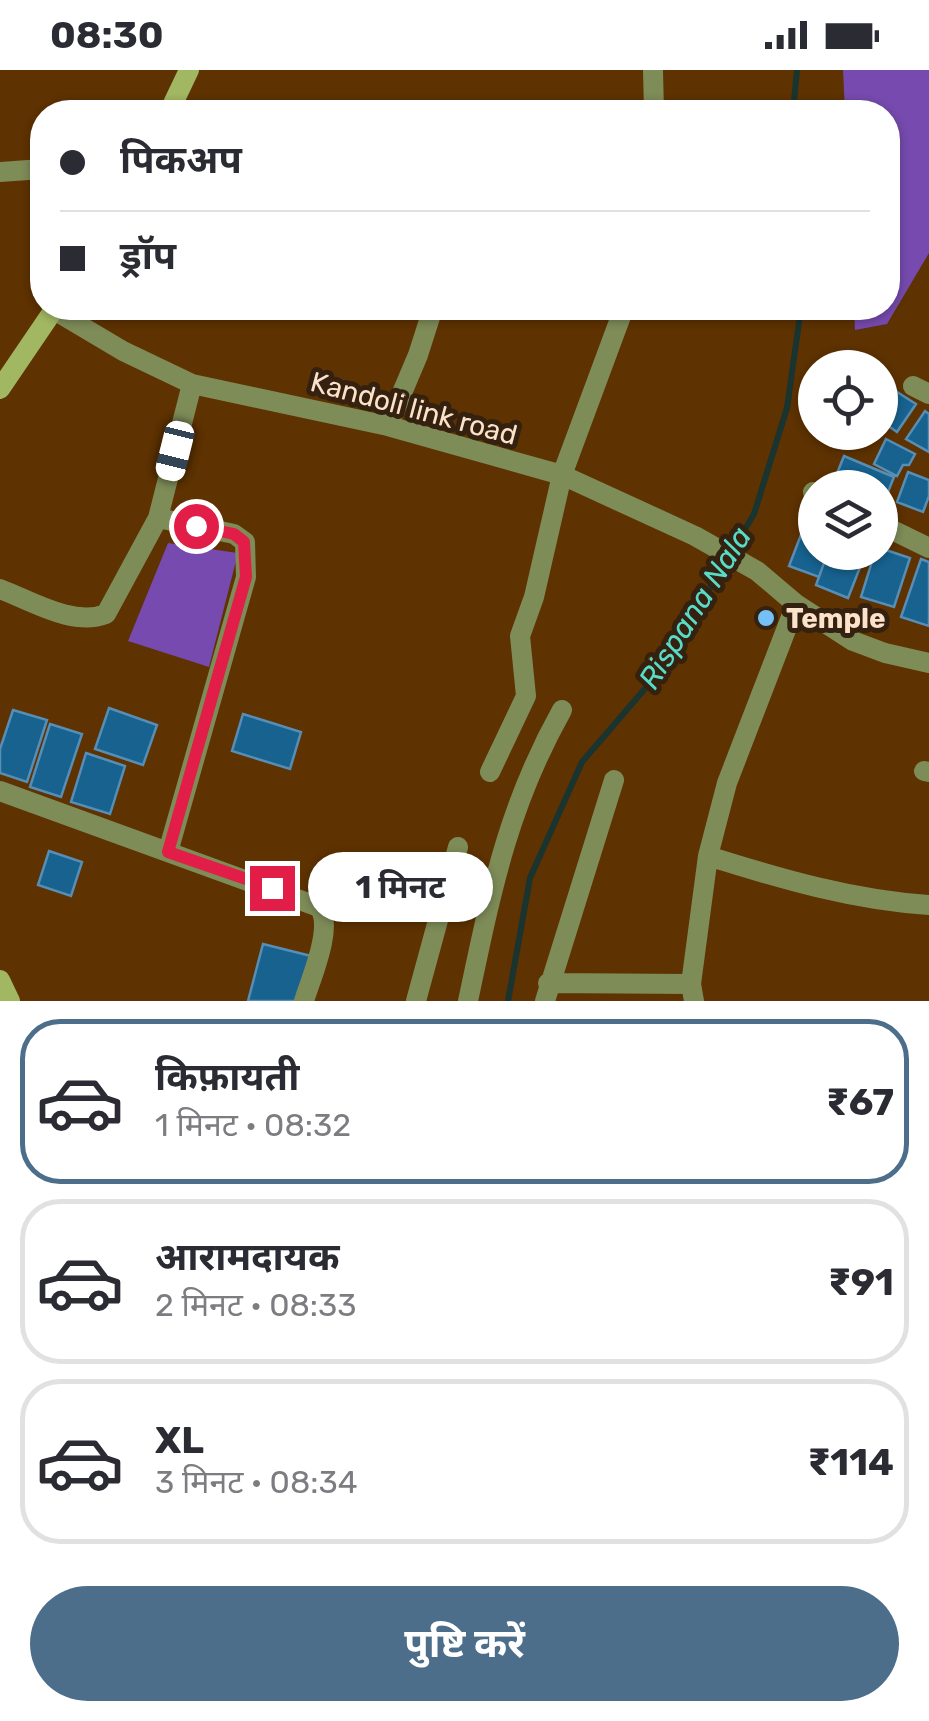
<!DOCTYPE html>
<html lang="hi">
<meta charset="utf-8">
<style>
:root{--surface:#fff;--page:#f2f2f3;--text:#2b2b33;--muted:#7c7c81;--line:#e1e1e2;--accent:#4c6e8b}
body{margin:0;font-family:Rubik,"Noto Sans Devanagari",sans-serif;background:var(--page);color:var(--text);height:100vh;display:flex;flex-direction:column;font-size:38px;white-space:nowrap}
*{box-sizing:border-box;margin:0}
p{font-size:32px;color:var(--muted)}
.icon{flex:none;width:55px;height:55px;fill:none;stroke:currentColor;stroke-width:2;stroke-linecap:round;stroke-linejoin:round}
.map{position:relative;height:931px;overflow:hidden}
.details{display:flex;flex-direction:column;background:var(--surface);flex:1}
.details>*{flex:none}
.guide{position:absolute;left:30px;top:30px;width:870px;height:220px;border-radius:40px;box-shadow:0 2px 8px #0004;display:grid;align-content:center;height:220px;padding:0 30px;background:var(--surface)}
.fabs{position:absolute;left:798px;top:280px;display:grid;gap:20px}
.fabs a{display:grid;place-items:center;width:100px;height:100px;border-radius:50%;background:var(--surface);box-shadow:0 2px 8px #0004;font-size:50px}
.end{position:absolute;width:45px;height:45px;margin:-22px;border:12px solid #e11d48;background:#fff;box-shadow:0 0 0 5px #fff}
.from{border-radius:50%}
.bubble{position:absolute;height:70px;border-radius:35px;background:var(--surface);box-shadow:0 2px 8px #0004;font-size:32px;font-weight:700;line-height:70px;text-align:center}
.car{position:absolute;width:30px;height:60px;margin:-30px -15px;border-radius:12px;box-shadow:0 0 8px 2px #0007;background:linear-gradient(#fff 24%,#345 0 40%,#fff 0 76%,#345 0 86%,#fff 0)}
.guide b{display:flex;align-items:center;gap:35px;height:95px;font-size:38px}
.guide b+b{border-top:2px solid var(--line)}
.guide i{width:25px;height:25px;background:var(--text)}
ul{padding:18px 0 0;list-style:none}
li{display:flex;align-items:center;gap:30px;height:165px;margin:0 20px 15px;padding:0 10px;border:5px solid var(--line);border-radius:40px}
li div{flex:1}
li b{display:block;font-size:38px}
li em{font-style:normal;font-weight:700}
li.selected{border-color:var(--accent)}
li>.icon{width:90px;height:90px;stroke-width:1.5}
.button{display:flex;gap:20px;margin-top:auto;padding:20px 30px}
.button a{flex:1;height:115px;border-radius:60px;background:var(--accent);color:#fff;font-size:40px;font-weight:700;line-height:115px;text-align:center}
.status{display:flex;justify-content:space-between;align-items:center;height:70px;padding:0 50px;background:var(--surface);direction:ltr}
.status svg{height:28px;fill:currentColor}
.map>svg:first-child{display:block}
</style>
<div class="status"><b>08:30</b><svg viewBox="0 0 49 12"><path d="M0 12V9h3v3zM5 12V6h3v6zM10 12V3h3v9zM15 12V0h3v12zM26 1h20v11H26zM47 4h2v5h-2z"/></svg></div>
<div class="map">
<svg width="929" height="931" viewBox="0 0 929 931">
<rect width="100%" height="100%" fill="#5e3201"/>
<path fill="#764aae" d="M 843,0 L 929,0 L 929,183 L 887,254 L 855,260 L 854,238 L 888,238 L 888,42 L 845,42 Z
M 168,473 L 238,483 L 209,597 L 128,571 Z"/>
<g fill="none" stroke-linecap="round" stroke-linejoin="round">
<path stroke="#1a342f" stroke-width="6" d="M 793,42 L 797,0
M 508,931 L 530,808 L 582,692 L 661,600 L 754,444 L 787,338 L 801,238"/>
</g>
<path fill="#17628f" stroke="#578eb5" stroke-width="2.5" d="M 880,311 L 916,334 L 897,362 L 880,350 Z
M 925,341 L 929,344 L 929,382 L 906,369 Z
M 886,369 L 915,384 L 909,395 L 903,395 L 897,406 L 874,394 Z
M 844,386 L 894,407 L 882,437 L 880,418 L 832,416 Z
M 908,402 L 929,410 L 929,426 L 923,442 L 897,432 Z
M 807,449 L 815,452 L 815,482 L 828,482 L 819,507 L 789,496 Z
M 880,478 L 910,488 L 894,537 L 861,527 L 875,482 L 880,482 Z
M 828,482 L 866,482 L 848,528 L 816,515 Z
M 921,489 L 929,492 L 929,556 L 901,547 Z
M 109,638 L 157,655 L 143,695 L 95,679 Z
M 13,640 L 47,650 L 27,712 L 0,703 L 0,679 Z
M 243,644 L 301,662 L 290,699 L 232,681 Z
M 50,654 L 82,664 L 61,727 L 30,717 Z
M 86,683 L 125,696 L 110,744 L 71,732 Z
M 49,781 L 82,792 L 71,826 L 38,815 Z
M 263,874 L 311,886 L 299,931 L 248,931 Z"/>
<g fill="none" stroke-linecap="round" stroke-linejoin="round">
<path stroke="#7e8c58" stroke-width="20" d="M 653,0 L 654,42
M 0,102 L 42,99
M 54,240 L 123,281 L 192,314 L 388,356 L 562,405 L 695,466 L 757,501 L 796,534 L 853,571 L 885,583 L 929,593
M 913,316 L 929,324
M 388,356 L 418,285 L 433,238
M 813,422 L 815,423
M 158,448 L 234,464 L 245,472 L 246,507 L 168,782
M 880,454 L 929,478
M 0,519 C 32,531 73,557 106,544 L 158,448 L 192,314
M 924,701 L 929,702
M 490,702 L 526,626 L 520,566 L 534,527 L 562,405 L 624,238
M 0,721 L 319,837 C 334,856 311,908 304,931
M 708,786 C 781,809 853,830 929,835
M 548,913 L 691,914
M 416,931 L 458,777
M 468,931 C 491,823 507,738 562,640
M 545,931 L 614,710
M 694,931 L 691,914 L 708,786 L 727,713 L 796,534"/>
<path stroke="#a1b762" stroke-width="20" d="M 169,42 L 189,0
M 0,319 L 55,238
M 0,910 L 10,931"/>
</g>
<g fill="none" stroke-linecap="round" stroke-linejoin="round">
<path stroke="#e11d48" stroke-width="12" d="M 196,456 L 234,464 L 244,472 L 246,507 L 168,782 L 272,818"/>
</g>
<circle fill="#75c0f6" stroke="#34210f" stroke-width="4" cx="766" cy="548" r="10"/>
<g text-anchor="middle" stroke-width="10" stroke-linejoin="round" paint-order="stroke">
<g font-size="28" fill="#fce1cb" stroke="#34210f">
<text transform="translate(414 338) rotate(15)" y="10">Kandoli link road</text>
</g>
<g font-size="28" font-weight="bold" fill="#fce1cb" stroke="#34210f" text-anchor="start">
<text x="786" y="558">Temple</text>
</g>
<g font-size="30" font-style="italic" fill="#58dbc7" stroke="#34210f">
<text transform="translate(695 538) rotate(-58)" y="10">Rispana Nala</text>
</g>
</g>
</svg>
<div class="fabs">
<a><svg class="icon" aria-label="locate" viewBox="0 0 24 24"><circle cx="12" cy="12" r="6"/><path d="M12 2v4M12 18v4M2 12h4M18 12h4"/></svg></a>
<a><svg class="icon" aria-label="layers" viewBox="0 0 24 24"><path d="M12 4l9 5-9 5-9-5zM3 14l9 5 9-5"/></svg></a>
</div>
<i class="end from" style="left:196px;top:456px"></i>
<i class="end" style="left:272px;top:818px"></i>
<div class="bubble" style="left:308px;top:782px;width:185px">1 मिनट</div>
<i class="car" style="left:175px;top:381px;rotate:194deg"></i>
<div class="guide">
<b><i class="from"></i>पिकअप</b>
<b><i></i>ड्रॉप</b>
</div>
</div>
<section class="details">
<ul>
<li class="selected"><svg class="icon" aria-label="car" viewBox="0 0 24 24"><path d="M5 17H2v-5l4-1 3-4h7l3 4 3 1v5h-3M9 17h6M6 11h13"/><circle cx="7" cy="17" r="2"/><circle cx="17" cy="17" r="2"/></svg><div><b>किफ़ायती</b><p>1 मिनट · 08:32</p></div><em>₹67</em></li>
<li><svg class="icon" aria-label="car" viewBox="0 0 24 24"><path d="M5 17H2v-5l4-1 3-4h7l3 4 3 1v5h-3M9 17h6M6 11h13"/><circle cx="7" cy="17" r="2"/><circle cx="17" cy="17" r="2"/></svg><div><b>आरामदायक</b><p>2 मिनट · 08:33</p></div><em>₹91</em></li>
<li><svg class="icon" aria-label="car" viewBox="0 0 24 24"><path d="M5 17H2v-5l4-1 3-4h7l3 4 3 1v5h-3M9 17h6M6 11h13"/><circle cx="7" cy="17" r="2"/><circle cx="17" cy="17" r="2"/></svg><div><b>XL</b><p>3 मिनट · 08:34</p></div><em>₹114</em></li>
</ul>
<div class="button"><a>पुष्टि करें</a></div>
</section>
